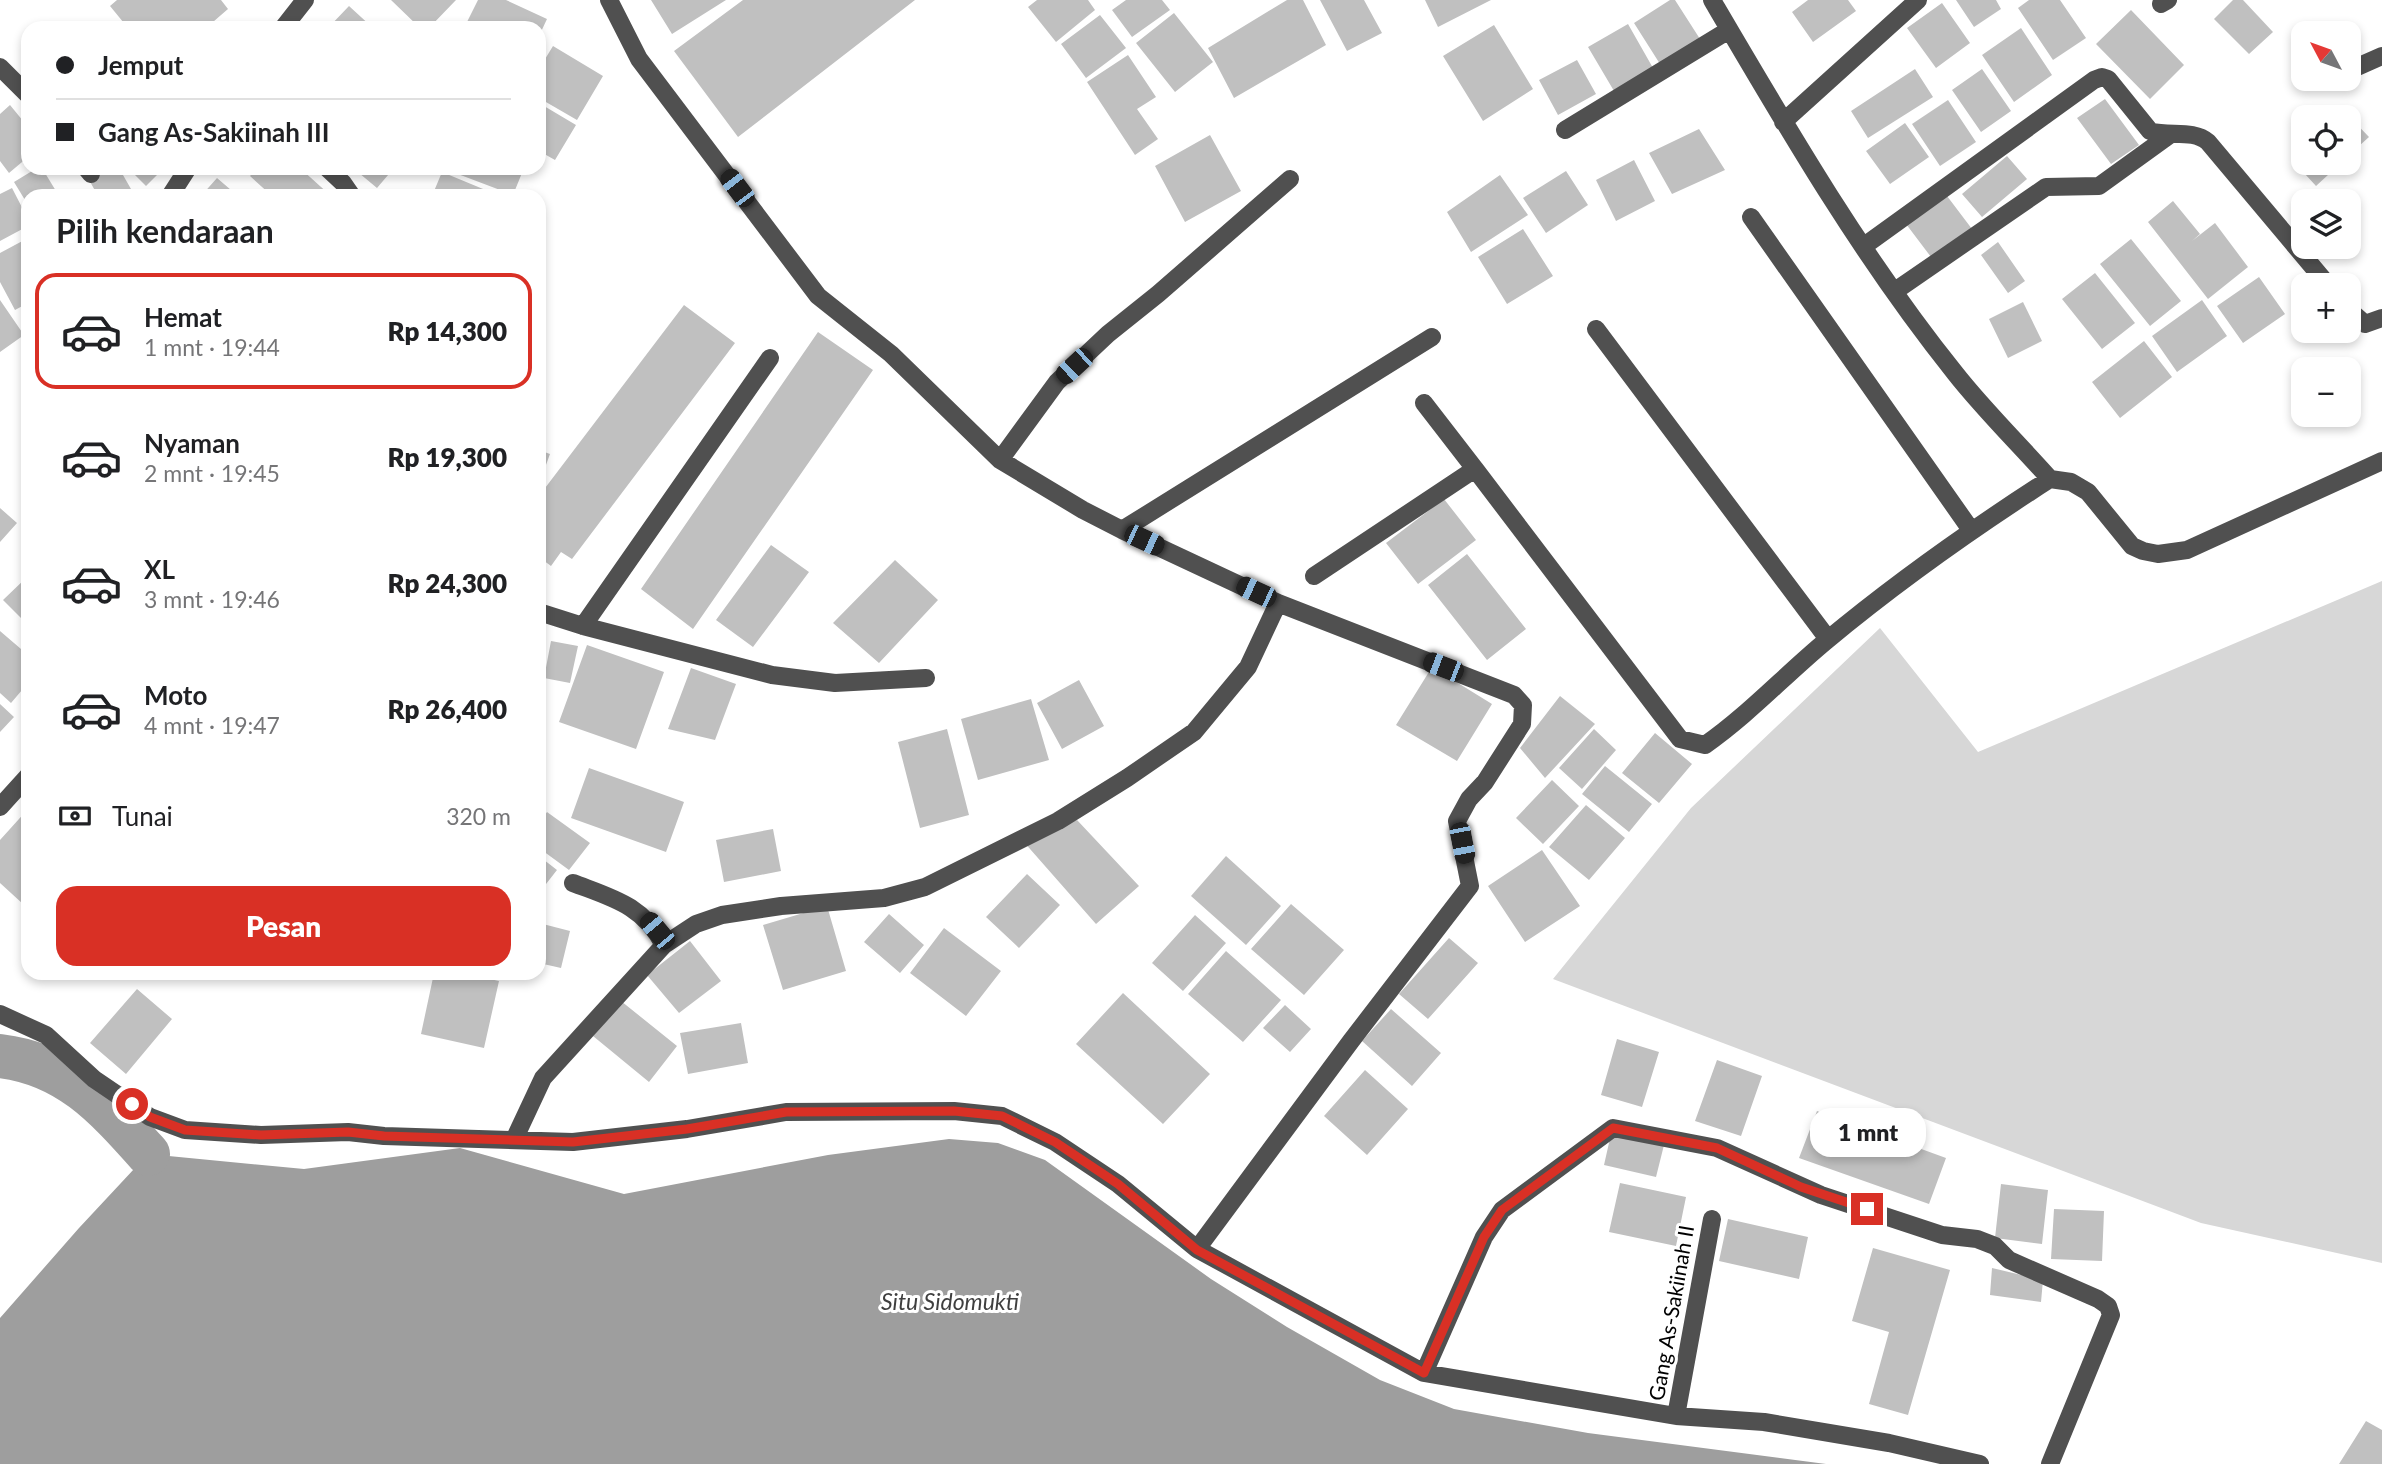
<!DOCTYPE html>
<html lang="id">
<meta charset="utf-8">
<style>
:root{--surface:#fff;--page:#f6f6f6;--text:#202124;--muted:#757577;--line:#e0e0e0;--accent:#d93025}
body{margin:0;font-family:Lato,sans-serif;background:var(--page);color:var(--text);height:100vh;display:flex;flex-direction:column;font-size:26px;white-space:nowrap}
*{box-sizing:border-box;margin:0}
p{font-size:23px;color:var(--muted)}
.icon{flex:none;width:38px;height:38px;fill:none;stroke:currentColor;stroke-width:2;stroke-linecap:round;stroke-linejoin:round}
.map{position:relative;flex:1;overflow:hidden}
.panel{position:absolute;left:21px;top:189px;width:525px;height:791px;display:flex;flex-direction:column;background:var(--surface);border-radius:21px;box-shadow:0 4px 10px #0003}
.panel>*{flex:none}
.hud{position:absolute;left:21px;top:21px;width:525px;height:154px;border-radius:21px;box-shadow:0 4px 10px #0003;display:grid;align-content:center;height:154px;padding:0 35px;background:var(--surface)}
.needle{width:46px;rotate:311deg}
.controls{position:absolute;left:2291px;top:21px;display:grid;gap:14px}
.controls a{display:grid;place-items:center;width:70px;height:70px;border-radius:14px;background:var(--surface);box-shadow:0 4px 10px #0003;font-size:35px}
.end{position:absolute;width:32px;height:32px;margin:-16px;border:9px solid #d93025;background:#fff;box-shadow:0 0 0 4px #fff}
.from{border-radius:50%}
.bubble{position:absolute;height:49px;border-radius:21px;background:var(--surface);box-shadow:0 4px 10px #0003;font-size:23px;font-weight:800;line-height:49px;text-align:center}
.car{position:absolute;width:21px;height:42px;margin:-21px -10px;border-radius:9px;box-shadow:0 0 5px 2px #0007;background:linear-gradient(#222 24%,#8ab4d8 0 40%,#222 0 76%,#8ab4d8 0 86%,#222 0)}
.hud b{display:flex;align-items:center;gap:24px;height:66px;font-size:26px}
.hud b+b{border-top:2px solid var(--line)}
.hud i{width:18px;height:18px;background:var(--text)}
ul{padding:0;list-style:none}
li{display:flex;align-items:center;gap:21px;height:116px;margin:0 14px 10px;padding:0 21px;border:4px solid transparent;border-radius:21px}
li div{flex:1}
li b{display:block;font-size:26px}
li em{font-style:normal;font-weight:800}
li.active{border-color:var(--accent)}
li>.icon{width:63px;height:63px;stroke-width:1.5}
h2{padding:0 35px;font-size:32px;line-height:84px}
.pay{display:flex;align-items:center;gap:18px;height:77px;padding:0 35px;font-size:26px}
.pay p{margin-inline-start:auto}
.action{display:flex;gap:14px;margin-top:auto;padding:14px 35px}
.action a{flex:1;height:80px;border-radius:21px;background:var(--accent);color:#fff;font-size:28px;font-weight:800;line-height:80px;text-align:center}
.map>svg:first-child{display:block}
</style>
<div class="map">
<svg width="2382" height="1464" viewBox="0 0 2382 1464">
<rect width="100%" height="100%" fill="#fff"/>
<path fill="#d7d7d7" d="M 2382,581 L 2382,1263 L 2201,1223 L 1553,979 L 1691,808 L 1880,628 L 1978,752 Z"/>
<path fill="#9e9e9e" d="M 949,1139 L 998,1143 L 1045,1160 L 1211,1279 L 1287,1327 L 1380,1380 L 1454,1409 L 1588,1433 L 1826,1464 L 0,1464 L 0,1318 L 79,1228 L 148,1154 L 304,1169 L 460,1148 L 624,1194 L 828,1155 Z"/>
<g fill="none" stroke-linecap="round" stroke-linejoin="round">
<path stroke="#9e9e9e" stroke-width="44" d="M 0,1056 C 68,1064 105,1106 148,1154"/>
</g>
<path fill="#c0c0c0" d="M 117,0 L 221,0 L 228,9 L 206,28 L 128,28 L 110,6 Z
M 391,0 L 456,0 L 429,28 L 420,28 Z
M 478,0 L 506,0 L 547,19 L 539,36 L 539,28 L 464,28 Z
M 651,0 L 726,0 L 672,34 Z
M 743,0 L 915,0 L 738,137 L 674,51 Z
M 1037,0 L 1088,0 L 1095,10 L 1056,42 L 1028,7 Z
M 1126,0 L 1162,0 L 1170,10 L 1132,37 L 1112,10 Z
M 1287,0 L 1303,0 L 1326,45 L 1234,98 L 1208,48 Z
M 1320,0 L 1364,0 L 1382,33 L 1347,51 Z
M 1425,0 L 1491,0 L 1438,27 Z
M 1670,0 L 1675,0 L 1700,39 L 1660,64 L 1634,23 Z
M 1808,0 L 1848,0 L 1856,11 L 1813,42 L 1792,12 Z
M 1956,0 L 1996,0 L 2001,9 L 1974,27 Z
M 2029,0 L 2060,0 L 2086,38 L 2053,60 L 2018,8 Z
M 2233,0 L 2243,0 L 2273,32 L 2249,54 L 2214,19 Z
M 1942,3 L 1970,43 L 1936,68 L 1907,28 Z
M 349,6 L 373,28 L 328,28 Z
M 2131,10 L 2184,65 L 2150,99 L 2096,44 Z
M 1174,13 L 1213,62 L 1175,92 L 1136,43 Z
M 1100,15 L 1126,48 L 1086,78 L 1061,44 Z
M 1628,24 L 1653,68 L 1614,91 L 1588,47 Z
M 1494,25 L 1533,89 L 1483,121 L 1443,56 Z
M 2021,28 L 2052,75 L 2014,102 L 1982,55 Z
M 553,46 L 603,76 L 577,120 L 539,98 L 539,69 Z
M 1128,55 L 1156,97 L 1137,109 L 1158,139 L 1135,155 L 1087,82 Z
M 1577,60 L 1596,94 L 1558,115 L 1539,80 Z
M 1915,69 L 1933,97 L 1868,138 L 1851,111 Z
M 1982,69 L 2011,111 L 1981,132 L 1952,90 Z
M 2105,99 L 2139,145 L 2111,164 L 2077,118 Z
M 1948,100 L 1976,142 L 1940,166 L 1912,124 Z
M 539,103 L 576,125 L 555,160 L 539,151 Z
M 10,105 L 28,127 L 28,157 L 9,173 L 0,161 L 0,114 Z
M 2346,113 L 2369,137 L 2348,156 L 2348,117 L 2341,117 Z
M 1905,123 L 1929,157 L 1890,184 L 1866,151 Z
M 1699,129 L 1725,170 L 1672,194 L 1649,153 Z
M 1210,135 L 1241,191 L 1185,222 L 1155,166 Z
M 2303,153 L 2303,163 L 2341,163 L 2316,186 L 2294,162 Z
M 2007,156 L 2027,179 L 1982,217 L 1962,194 Z
M 1634,160 L 1655,201 L 1616,221 L 1596,180 Z
M 37,168 L 42,168 L 59,196 L 28,196 L 28,205 L 14,182 Z
M 105,168 L 119,168 L 135,196 L 98,196 L 88,178 Z
M 128,168 L 164,168 L 146,186 Z
M 257,168 L 300,168 L 331,196 L 272,196 L 250,176 Z
M 353,168 L 394,168 L 377,188 Z
M 442,168 L 524,168 L 513,195 Z
M 1566,171 L 1588,205 L 1546,233 L 1523,198 Z
M 442,172 L 500,196 L 432,196 Z
M 1500,175 L 1528,215 L 1471,252 L 1447,212 Z
M 217,178 L 238,196 L 201,196 Z
M 12,188 L 28,219 L 28,226 L 0,241 L 0,194 Z
M 1944,192 L 1972,229 L 1931,257 L 1903,220 Z
M 2173,201 L 2200,234 L 2192,241 L 2215,223 L 2248,267 L 2208,299 L 2148,222 Z
M 1523,229 L 1553,276 L 1507,304 L 1478,257 Z
M 28,238 L 28,303 L 15,310 L 0,282 L 0,253 Z
M 2131,239 L 2181,301 L 2150,326 L 2100,264 Z
M 1998,242 L 2025,281 L 2008,293 L 1981,255 Z
M 2095,273 L 2135,323 L 2102,349 L 2062,299 Z
M 2259,277 L 2285,314 L 2243,343 L 2217,306 Z
M 0,300 L 24,335 L 0,352 Z
M 2202,300 L 2227,336 L 2177,372 L 2152,336 Z
M 2023,302 L 2042,341 L 2008,358 L 1989,319 Z
M 684,305 L 735,343 L 572,559 L 561,552 L 551,566 L 539,557 L 539,496 Z
M 818,332 L 873,370 L 693,629 L 641,589 Z
M 2144,341 L 2172,377 L 2120,418 L 2092,382 Z
M 539,450 L 550,454 L 539,484 Z
M 1444,499 L 1476,540 L 1418,584 L 1386,543 Z
M 0,508 L 17,523 L 0,542 Z
M 771,545 L 809,572 L 753,647 L 716,620 Z
M 1467,554 L 1526,629 L 1487,660 L 1428,585 Z
M 895,560 L 938,600 L 879,663 L 833,623 Z
M 28,576 L 28,625 L 3,600 Z
M 0,631 L 28,655 L 28,683 L 11,703 L 0,693 Z
M 551,641 L 578,646 L 570,683 L 544,678 Z
M 587,645 L 664,672 L 636,749 L 559,722 Z
M 1432,667 L 1492,704 L 1457,761 L 1396,725 Z
M 691,668 L 736,684 L 715,740 L 668,729 Z
M 1079,680 L 1104,726 L 1062,749 L 1037,703 Z
M 1560,696 L 1595,724 L 1545,778 L 1520,748 Z
M 1031,699 L 1049,760 L 978,780 L 961,719 Z
M 0,704 L 14,717 L 0,732 Z
M 947,729 L 969,815 L 920,828 L 898,742 Z
M 1594,729 L 1616,750 L 1582,789 L 1559,768 Z
M 1655,733 L 1692,764 L 1659,803 L 1622,773 Z
M 1605,766 L 1652,804 L 1629,832 L 1582,794 Z
M 589,768 L 684,802 L 666,852 L 571,818 Z
M 1552,780 L 1579,806 L 1543,844 L 1516,818 Z
M 1586,805 L 1625,838 L 1589,880 L 1549,847 Z
M 28,809 L 28,898 L 23,904 L 0,883 L 0,840 Z
M 547,812 L 590,843 L 569,870 L 539,848 L 539,823 Z
M 1077,820 L 1139,886 L 1096,924 L 1023,841 Z
M 773,829 L 781,871 L 724,882 L 716,840 Z
M 1542,850 L 1580,906 L 1525,942 L 1488,886 Z
M 539,856 L 557,870 L 539,893 Z
M 1226,856 L 1281,906 L 1246,945 L 1191,896 Z
M 1027,874 L 1060,905 L 1019,948 L 986,917 Z
M 1291,904 L 1344,950 L 1304,995 L 1251,949 Z
M 827,906 L 846,971 L 783,990 L 763,925 Z
M 889,914 L 924,945 L 900,973 L 864,942 Z
M 1195,915 L 1226,943 L 1183,991 L 1152,963 Z
M 539,923 L 570,931 L 561,968 L 539,963 Z
M 944,928 L 1001,971 L 966,1016 L 910,973 Z
M 1449,938 L 1478,963 L 1428,1019 L 1399,994 Z
M 690,941 L 721,981 L 679,1013 L 647,975 Z
M 1226,951 L 1281,1000 L 1243,1042 L 1188,994 Z
M 434,973 L 462,973 L 499,981 L 484,1048 L 421,1034 Z
M 137,989 L 172,1019 L 126,1074 L 90,1043 Z
M 1123,993 L 1210,1074 L 1163,1124 L 1076,1044 Z
M 621,1001 L 677,1046 L 649,1082 L 593,1036 Z
M 1285,1005 L 1311,1029 L 1290,1052 L 1263,1028 Z
M 1391,1009 L 1441,1053 L 1412,1086 L 1362,1041 Z
M 741,1023 L 748,1063 L 688,1074 L 680,1033 Z
M 1617,1039 L 1659,1052 L 1642,1107 L 1601,1095 Z
M 1717,1060 L 1762,1076 L 1741,1136 L 1695,1121 Z
M 1365,1070 L 1408,1109 L 1367,1155 L 1324,1116 Z
M 1817,1111 L 1946,1158 L 1929,1204 L 1799,1158 Z
M 1611,1134 L 1664,1145 L 1656,1177 L 1604,1165 Z
M 1620,1183 L 1686,1197 L 1676,1246 L 1609,1232 Z
M 2001,1184 L 2048,1190 L 2042,1244 L 1995,1238 Z
M 2054,1209 L 2104,1211 L 2102,1261 L 2051,1259 Z
M 1728,1219 L 1808,1237 L 1799,1279 L 1719,1261 Z
M 1873,1248 L 1950,1270 L 1908,1415 L 1869,1404 L 1889,1332 L 1852,1321 Z
M 1992,1268 L 2043,1280 L 2041,1302 L 1990,1295 Z
M 2366,1421 L 2382,1430 L 2382,1464 L 2339,1464 Z"/>
<g fill="none" stroke-linecap="round" stroke-linejoin="round">
<path stroke="#505050" stroke-width="18" d="M 609,0 L 639,59 L 818,296 L 891,354 L 1000,460 L 1083,510 L 1122,530 L 1278,603 L 1514,695 L 1523,705 L 1522,724 L 1485,782 L 1469,799 L 1457,821 L 1470,886 L 1351,1041 L 1197,1249 L 1424,1373 L 1676,1416 L 1764,1422 L 1889,1443 L 1980,1464
M 1712,0 C 1787,128 1862,257 1955,373 C 1984,410 2019,444 2050,479
M 2161,4 L 2168,0
M 283,28 L 305,0
M 0,67 L 28,95
M 2348,71 L 2382,56
M 2331,79 L 2332,79
M 1783,122 L 1918,0
M 1565,130 L 1729,30
M 86,168 L 91,174
M 327,168 L 343,183 L 352,196
M 170,196 L 188,168
M 1751,217 L 1971,530
M 1864,246 L 2094,80 L 2102,77 L 2108,79 L 2150,131 C 2169,137 2193,129 2208,142 L 2328,285
M 1895,291 L 2046,187 L 2099,186 L 2171,134
M 2348,309 L 2365,324 L 2382,318
M 1596,329 L 1828,639
M 1424,403 L 1475,469
M 1000,460 L 1057,382 L 1108,334 L 1158,294 L 1290,179
M 1122,530 L 1432,337
M 1314,576 L 1475,469 L 1680,739 L 1705,745 C 1748,715 1785,675 1826,641 C 1897,582 1972,529 2050,479 L 2071,482 L 2088,492 L 2132,546 L 2143,551 L 2158,554 L 2187,550 L 2382,461
M 539,612 L 583,626 L 772,675 L 835,683 L 926,678
M 583,626 L 770,358
M 0,807 L 28,776
M 573,883 C 612,898 643,905 664,945
M 0,1014 L 46,1035 L 94,1079 L 150,1117 L 185,1130 L 261,1135 L 348,1132 L 384,1136 L 573,1142 L 687,1129 L 786,1112 L 954,1111 L 1002,1116 L 1055,1142 L 1118,1184 L 1197,1249
M 514,1140 L 543,1078 L 664,945 L 696,924 L 722,915 L 781,906 L 884,898 L 925,887 L 1058,821 L 1127,778 L 1194,732 L 1248,667 L 1278,603
M 1424,1373 L 1484,1237 L 1502,1210 L 1613,1128 L 1717,1148 L 1821,1195 L 1942,1235 L 1977,1239 L 1995,1246 L 2009,1260 L 2098,1299 L 2108,1306 L 2111,1315 L 2050,1464
M 1676,1416 L 1712,1219"/>
</g>
<g fill="none" stroke-linecap="round" stroke-linejoin="round">
<path stroke="#d93025" stroke-width="9" d="M 132,1104 L 150,1117 L 185,1130 L 261,1135 L 348,1132 L 384,1136 L 573,1142 L 687,1129 L 786,1112 L 954,1111 L 1002,1116 L 1055,1142 L 1118,1184 L 1197,1250 L 1424,1373 L 1484,1237 L 1502,1210 L 1613,1128 L 1717,1148 L 1801,1187 L 1867,1209"/>
</g>
<g text-anchor="middle" stroke-width="6" stroke-linejoin="round" paint-order="stroke">
<g font-size="21" fill="#000" stroke="#fff">
<text transform="translate(1672 1313) rotate(-80)" y="7">Gang As-Sakiinah II</text>
</g>
<g font-size="23" font-style="italic" fill="#3f3f3f" stroke="#fff">
<text x="950" y="1310">Situ Sidomukti</text>
</g>
</g>
</svg>
<div class="controls">
<a><svg class="needle" viewBox="-14 -14 28 28"><path d="M0-13l5 13h-10z" fill="#e53935"/><path d="M0 13l5-13h-10z" fill="#757577"/></svg></a>
<a><svg class="icon" aria-label="locate" viewBox="0 0 24 24"><circle cx="12" cy="12" r="6"/><path d="M12 2v4M12 18v4M2 12h4M18 12h4"/></svg></a>
<a><svg class="icon" aria-label="layers" viewBox="0 0 24 24"><path d="M12 4l9 5-9 5-9-5zM3 14l9 5 9-5"/></svg></a>
<a>+</a>
<a>−</a>
</div>
<i class="end from" style="left:132px;top:1104px"></i>
<i class="end" style="left:1867px;top:1209px"></i>
<div class="bubble" style="left:1810px;top:1108px;width:116px">1 mnt</div>
<i class="car" style="left:737px;top:188px;rotate:323deg"></i>
<i class="car" style="left:1074px;top:366px;rotate:227deg"></i>
<i class="car" style="left:1144px;top:540px;rotate:115deg"></i>
<i class="car" style="left:1256px;top:592px;rotate:295deg"></i>
<i class="car" style="left:1443px;top:667px;rotate:291deg"></i>
<i class="car" style="left:1462px;top:843px;rotate:169deg"></i>
<i class="car" style="left:657px;top:931px;rotate:320deg"></i>
<div class="hud">
<b><i class="from"></i>Jemput</b>
<b><i></i>Gang As-Sakiinah III</b>
</div>
<section class="panel">
<h2>Pilih kendaraan</h2>
<ul>
<li class="active"><svg class="icon" aria-label="car" viewBox="0 0 24 24"><path d="M5 17H2v-5l4-1 3-4h7l3 4 3 1v5h-3M9 17h6M6 11h13"/><circle cx="7" cy="17" r="2"/><circle cx="17" cy="17" r="2"/></svg><div><b>Hemat</b><p>1 mnt · 19:44</p></div><em>Rp 14,300</em></li>
<li><svg class="icon" aria-label="car" viewBox="0 0 24 24"><path d="M5 17H2v-5l4-1 3-4h7l3 4 3 1v5h-3M9 17h6M6 11h13"/><circle cx="7" cy="17" r="2"/><circle cx="17" cy="17" r="2"/></svg><div><b>Nyaman</b><p>2 mnt · 19:45</p></div><em>Rp 19,300</em></li>
<li><svg class="icon" aria-label="car" viewBox="0 0 24 24"><path d="M5 17H2v-5l4-1 3-4h7l3 4 3 1v5h-3M9 17h6M6 11h13"/><circle cx="7" cy="17" r="2"/><circle cx="17" cy="17" r="2"/></svg><div><b>XL</b><p>3 mnt · 19:46</p></div><em>Rp 24,300</em></li>
<li><svg class="icon" aria-label="car" viewBox="0 0 24 24"><path d="M5 17H2v-5l4-1 3-4h7l3 4 3 1v5h-3M9 17h6M6 11h13"/><circle cx="7" cy="17" r="2"/><circle cx="17" cy="17" r="2"/></svg><div><b>Moto</b><p>4 mnt · 19:47</p></div><em>Rp 26,400</em></li>
</ul>
<div class="pay"><svg class="icon" aria-label="cash" viewBox="0 0 24 24"><path d="M3 7h18v10H3z"/><circle cx="12" cy="12" r="2"/></svg>Tunai<p>320 m</p></div>
<div class="action"><a>Pesan</a></div>
</section>
</div>
